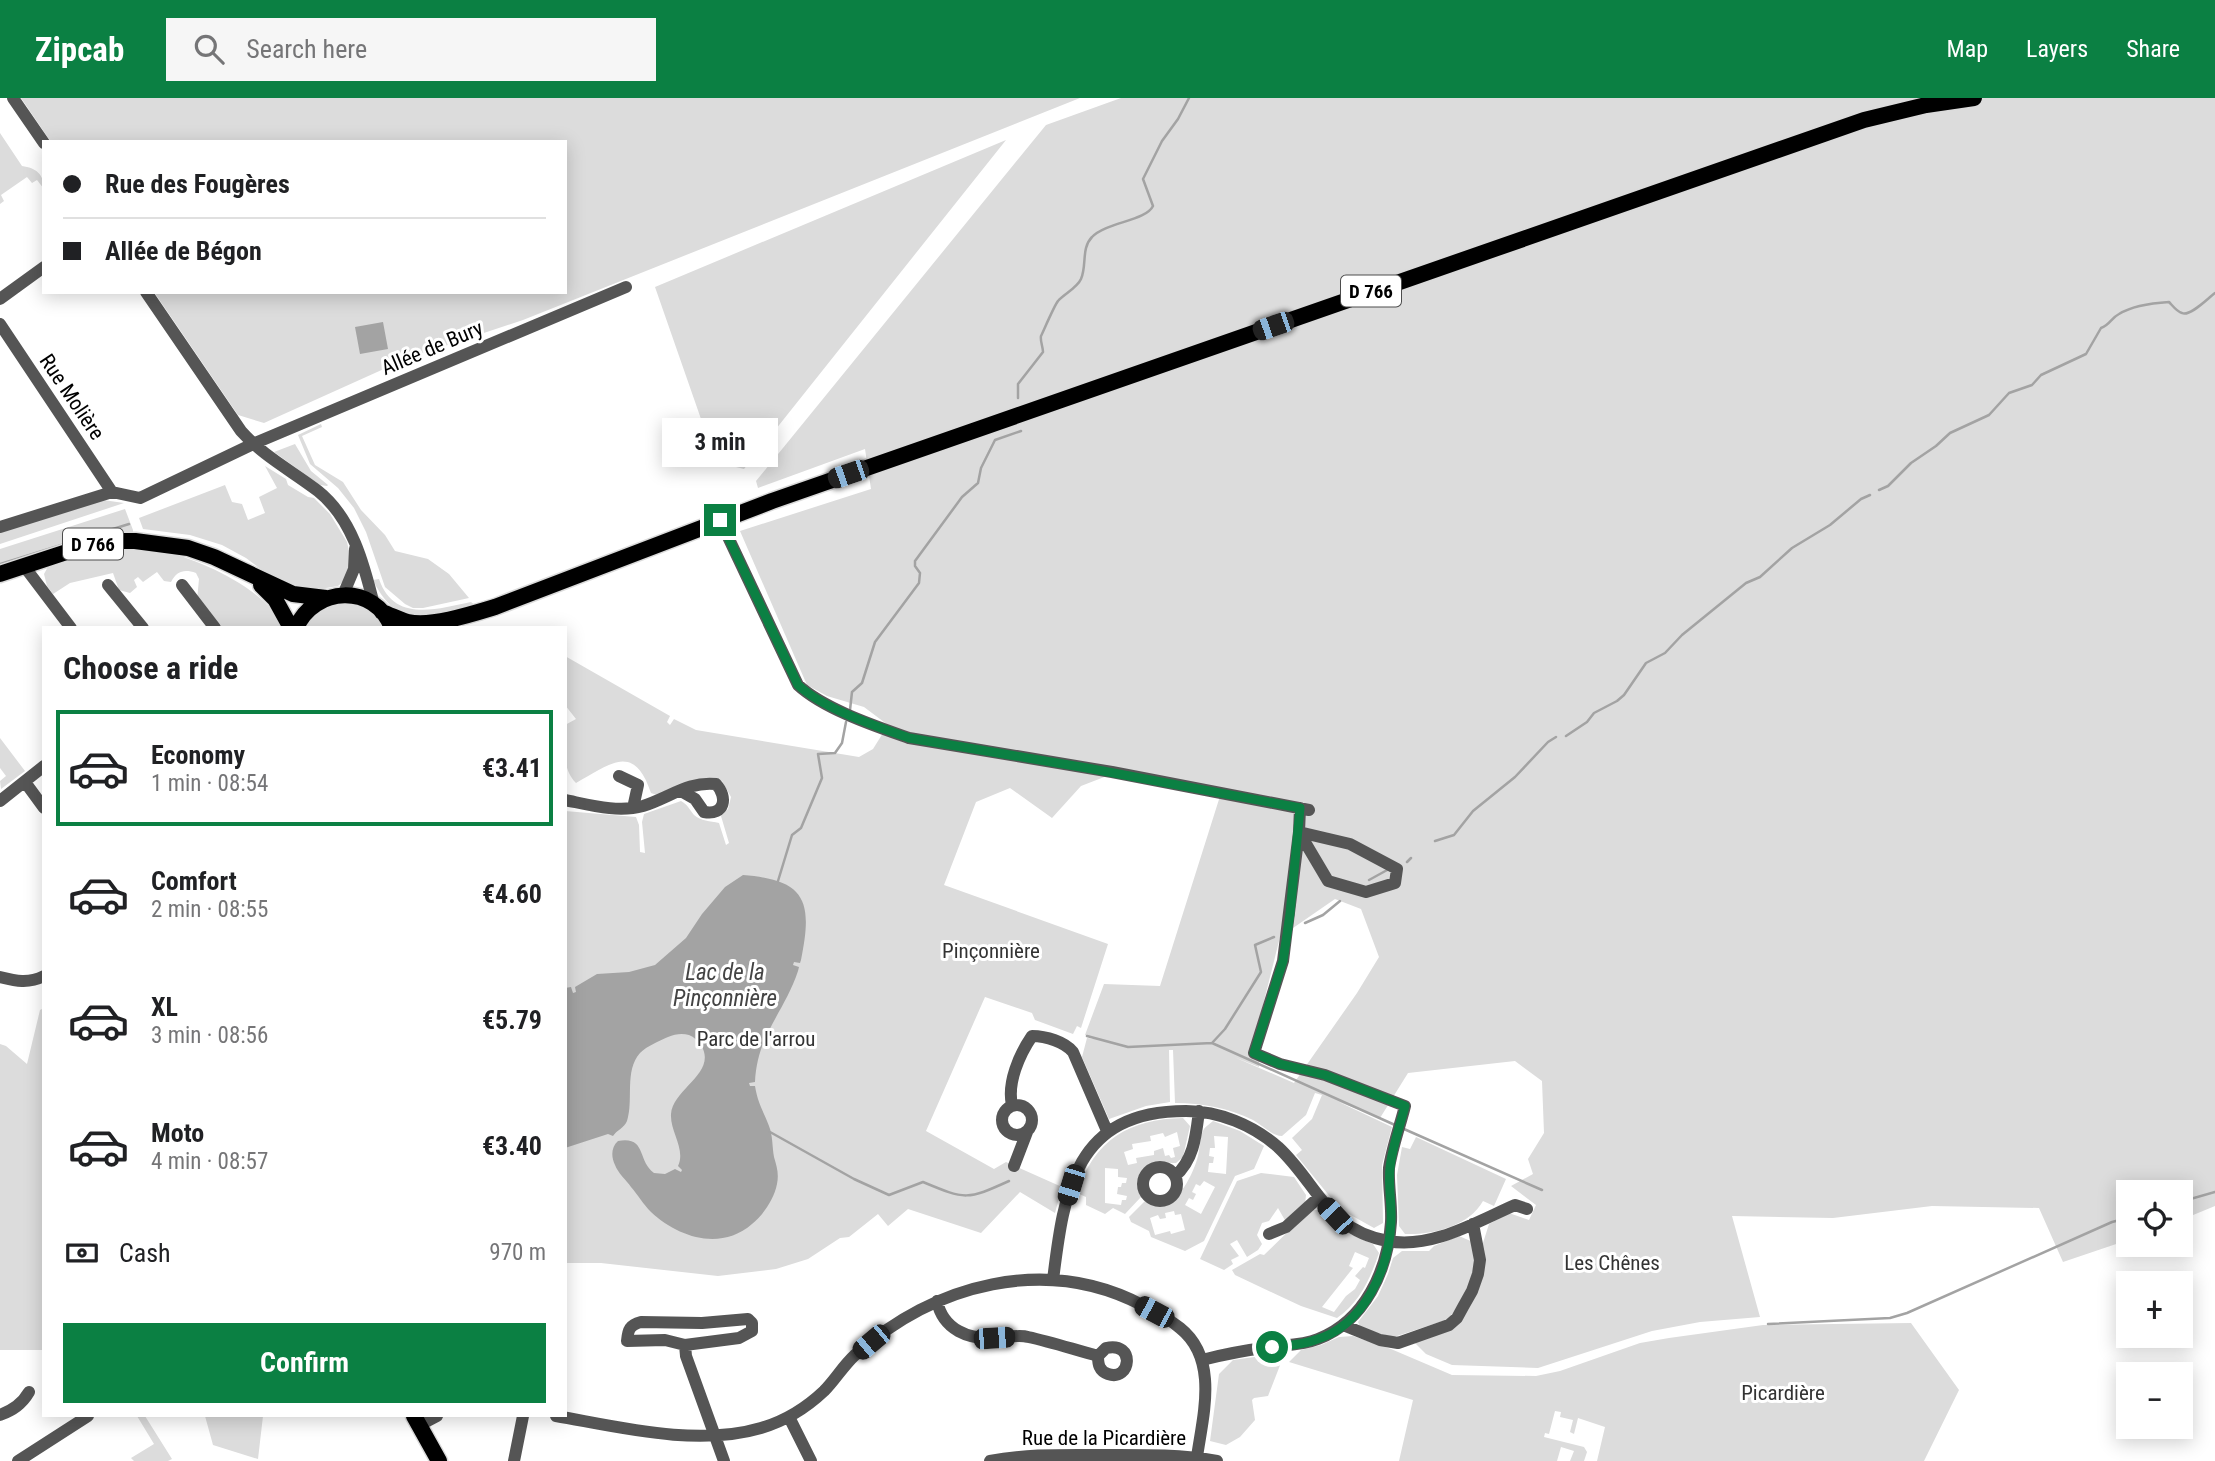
<!DOCTYPE html>
<meta charset="utf-8">
<style>
:root{--surface:#fff;--page:#f6f6f6;--text:#202124;--muted:#757577;--line:#e0e0e0;--accent:#0b8043}
body{margin:0;font-family:"Roboto Condensed",sans-serif;background:var(--page);color:var(--text);height:100vh;display:flex;flex-direction:column;font-size:26px;white-space:nowrap}
*{box-sizing:border-box;margin:0}
p{font-size:23px;color:var(--muted)}
.icon{flex:none;width:38px;height:38px;fill:none;stroke:currentColor;stroke-width:2;stroke-linecap:round;stroke-linejoin:round}
.map{position:relative;flex:1;overflow:hidden}
.side{position:absolute;left:42px;top:528px;width:525px;height:791px;display:flex;flex-direction:column;background:var(--surface);border-radius:0px;box-shadow:0 4px 18px #0003}
.side>*{flex:none}
.guide{position:absolute;left:42px;top:42px;width:525px;height:154px;border-radius:0px;box-shadow:0 4px 18px #0003;display:grid;align-content:center;height:154px;padding:0 21px;background:var(--surface)}
.tools{position:absolute;left:2116px;top:1082px;display:grid;gap:14px}
.tools a{display:grid;place-items:center;width:77px;height:77px;border-radius:0px;background:var(--surface);box-shadow:0 4px 18px #0003;font-size:35px}
.end{position:absolute;width:32px;height:32px;margin:-16px;border:9px solid #0b8043;background:#fff;box-shadow:0 0 0 4px #fff}
.from{border-radius:50%}
.bubble{position:absolute;height:49px;border-radius:0px;background:var(--surface);box-shadow:0 4px 18px #0003;font-size:23px;font-weight:700;line-height:49px;text-align:center}
.car{position:absolute;width:21px;height:42px;margin:-21px -10px;border-radius:9px;box-shadow:0 0 5px 2px #0007;background:linear-gradient(#222 24%,#8ab4d8 0 40%,#222 0 76%,#8ab4d8 0 86%,#222 0)}
.guide b{display:flex;align-items:center;gap:24px;height:66px;font-size:26px}
.guide b+b{border-top:2px solid var(--line)}
.guide i{width:18px;height:18px;background:var(--text)}
ul{padding:0;list-style:none}
li{display:flex;align-items:center;gap:21px;height:116px;margin:0 14px 10px;padding:0 7px;border:4px solid transparent;border-radius:0px}
li div{flex:1}
li b{display:block;font-size:26px}
li em{font-style:normal;font-weight:700}
li.current{border-color:var(--accent)}
li>.icon{width:63px;height:63px;stroke-width:1.5}
h2{padding:0 21px;font-size:32px;line-height:84px}
.pay{display:flex;align-items:center;gap:18px;height:77px;padding:0 21px;font-size:26px}
.pay p{margin-inline-start:auto}
.button{display:flex;gap:14px;margin-top:auto;padding:14px 21px}
.button a{flex:1;height:80px;border-radius:0px;background:var(--accent);color:#fff;font-size:28px;font-weight:700;line-height:80px;text-align:center}
header{display:flex;align-items:center;gap:42px;box-sizing:border-box;height:98px;padding:0 35px;background:var(--accent);color:#fff}
header strong{font-size:33px}
nav{display:flex;gap:38px;margin-inline-start:auto;font-size:24px}
.search{width:490px;height:63px;background:var(--page);display:flex;align-items:center;gap:18px;box-sizing:border-box;padding:0 24px;border-radius:0px;color:var(--muted);font-size:26px}
.map>svg:first-child{display:block}
</style>
<header>
<strong>Zipcab</strong>
<div class="search"><svg class="icon" aria-label="search" viewBox="0 0 24 24"><circle cx="10" cy="10" r="6"/><path d="M15 15l6 6"/></svg>Search here</div>
<nav><a>Map</a><a>Layers</a><a>Share</a></nav>
</header>
<div class="map">
<svg width="2215" height="1363" viewBox="0 0 2215 1363">
<rect width="100%" height="100%" fill="#fff"/>
<path fill="#dcdcdc" fill-rule="evenodd" d="M 21,0 L 1080,0 L 523,222 L 406,261 L 264,325 L 238,317 L 154,194 L 565,194 L 565,44 L 51,44 Z
M 1121,0 L 2215,0 L 2215,1108 L 2181,1122 L 2180,1094 L 2128,1094 L 2128,1142 L 2063,1164 L 2039,1110 L 1932,1108 L 1833,1120 L 1732,1118 L 1760,1219 L 1700,1224 L 1652,1233 L 1538,1270 L 1452,1267 L 1426,1256 L 1414,1244 L 1458,1224 L 1489,1126 L 1509,1115 L 1529,1122 L 1536,1107 L 1511,1088 L 1533,1076 L 1528,1061 L 1544,1035 L 1542,983 L 1515,963 L 1408,975 L 1380,1020 L 1339,1004 L 1392,1029 L 1382,1067 L 1383,1125 L 1374,1130 L 1340,1111 L 1296,1057 L 1302,1052 L 1292,1040 L 1312,1021 L 1322,997 L 1315,995 L 1306,1017 L 1282,1038 C 1272,1038 1262,1027 1253,1022 C 1228,1010 1202,1005 1175,1005 L 1173,952 L 1169,952 L 1170,1004 L 1146,1008 L 1109,1021 L 1082,959 L 1087,940 L 1095,941 L 1085,937 L 1104,886 L 1160,888 L 1221,695 L 1112,676 L 1081,688 L 1052,720 L 1010,690 L 976,704 L 944,787 L 1108,846 L 1081,930 L 1077,928 L 1073,936 L 1035,922 L 1032,915 L 985,899 L 926,1033 L 994,1071 L 1006,1064 L 1062,1089 L 1055,1115 L 1020,1094 L 981,1135 L 908,1111 L 888,1128 L 878,1116 L 849,1139 L 840,1140 L 808,1161 L 776,1171 L 718,1178 L 601,1165 L 565,1165 L 565,713 L 636,719 L 639,727 L 640,754 L 645,755 L 642,724 L 644,716 L 681,703 C 688,707 689,711 694,717 C 701,723 710,723 719,725 L 726,747 L 729,745 L 721,718 L 728,711 L 731,699 L 722,683 L 713,680 L 657,697 L 651,695 C 634,644 610,666 576,685 C 561,670 565,647 565,627 L 576,621 L 565,607 L 565,558 L 670,618 L 667,624 L 670,627 L 674,621 L 696,632 L 859,659 L 873,651 L 888,627 L 864,609 L 827,598 L 807,587 L 740,433 L 871,391 L 865,351 L 758,390 L 756,383 L 1046,27 ZM 1335,801 L 1361,811 L 1379,859 L 1357,895 L 1294,985 L 1234,959 L 1259,969 L 1260,919 L 1280,839 Z
M 0,35 L 22,68 C 36,70 44,76 44,91 L 37,82 L 32,85 L 27,79 L 1,97 L 4,103 L 0,106 Z
M 1006,42 L 744,371 L 716,364 L 655,189 Z
M 321,326 L 322,329 L 302,338 L 315,367 L 343,384 L 361,412 L 385,437 L 395,453 L 428,461 L 449,476 L 469,500 L 423,510 L 413,510 L 405,506 L 385,489 L 366,434 L 354,410 L 338,390 L 310,366 L 298,337 Z
M 295,346 L 311,373 L 328,387 L 327,388 L 320,387 L 274,354 Z
M 265,368 L 286,381 L 288,387 L 308,399 L 314,400 L 330,416 L 347,444 L 351,462 L 345,482 L 338,488 L 308,493 L 279,485 L 246,460 L 222,447 L 190,437 L 143,431 L 139,420 L 225,387 L 232,404 L 242,406 L 248,422 L 265,415 L 259,399 L 277,390 Z
M 103,402 L 124,405 L 0,446 L 0,432 Z
M 125,411 L 133,432 L 133,435 C 93,432 39,457 0,469 L 0,451 Z
M 129,450 C 140,451 151,451 162,453 C 199,461 269,492 283,530 L 220,530 L 197,502 L 199,481 L 196,475 C 184,471 177,473 171,484 L 164,483 L 157,474 L 143,484 L 138,479 L 134,482 L 137,489 L 130,495 L 119,492 L 113,475 L 70,485 L 53,496 L 47,488 L 44,476 L 50,465 L 90,451 Z
M 379,481 C 394,525 437,511 471,504 L 476,508 C 430,520 398,534 373,482 Z
M 343,504 C 365,508 373,512 385,530 L 305,530 C 314,514 325,509 343,504 Z
M 0,640 L 25,673 L 1,691 L 0,683 L 6,678 L 0,670 Z
M 44,910 L 44,1252 L 0,1252 L 0,946 L 6,948 L 27,966 L 40,912 Z
M 1183,1020 L 1190,1028 L 1183,1059 L 1176,1065 C 1168,1065 1159,1062 1152,1065 C 1136,1070 1135,1087 1141,1099 L 1125,1116 L 1113,1110 L 1105,1116 L 1086,1107 L 1086,1099 L 1077,1095 C 1094,1042 1129,1021 1183,1020 ZM 1177,1034 L 1180,1048 L 1173,1050 L 1175,1059 L 1171,1060 L 1169,1057 L 1165,1058 L 1163,1050 L 1154,1053 L 1154,1057 L 1136,1060 L 1137,1065 L 1128,1067 L 1124,1054 L 1133,1051 L 1132,1046 L 1151,1043 L 1150,1038 L 1163,1035 L 1165,1039 ZM 1105,1070 L 1118,1071 L 1118,1079 L 1127,1080 L 1126,1085 L 1122,1085 L 1121,1089 L 1118,1089 L 1117,1096 L 1127,1098 L 1126,1102 L 1122,1102 L 1121,1107 L 1105,1105 Z
M 1213,1023 L 1240,1033 L 1264,1048 L 1254,1071 L 1235,1078 L 1204,1143 L 1185,1153 L 1151,1139 L 1149,1133 L 1131,1124 L 1129,1119 L 1145,1103 C 1171,1123 1193,1078 1198,1058 C 1200,1050 1200,1037 1204,1031 C 1204,1030 1212,1024 1213,1023 ZM 1214,1038 L 1228,1039 L 1226,1076 L 1208,1074 L 1209,1065 L 1213,1065 L 1214,1059 L 1209,1058 L 1210,1050 L 1215,1050 ZM 1204,1083 L 1215,1089 L 1201,1116 L 1185,1107 L 1189,1100 L 1193,1102 L 1196,1096 L 1192,1094 L 1196,1086 L 1200,1088 ZM 1174,1113 L 1175,1117 L 1181,1116 L 1185,1132 L 1171,1136 L 1170,1133 L 1155,1137 L 1150,1120 L 1158,1117 L 1160,1121 L 1166,1120 L 1165,1115 Z
M 1416,1039 L 1506,1081 L 1494,1108 L 1483,1103 C 1469,1128 1433,1137 1405,1136 L 1399,1128 L 1397,1077 L 1402,1049 L 1410,1051 Z
M 1261,1075 L 1294,1079 L 1306,1097 L 1305,1106 L 1286,1124 L 1278,1110 L 1269,1123 L 1262,1125 L 1257,1137 L 1262,1146 L 1258,1152 L 1247,1159 L 1237,1142 L 1230,1146 L 1239,1158 L 1231,1162 L 1233,1166 L 1224,1172 L 1200,1161 L 1237,1083 Z
M 1310,1112 L 1319,1112 L 1344,1133 L 1373,1146 L 1379,1155 C 1370,1181 1360,1204 1337,1220 L 1301,1208 L 1235,1177 L 1232,1172 L 1260,1156 L 1264,1157 ZM 1355,1154 L 1369,1160 L 1365,1170 L 1363,1169 L 1355,1178 L 1360,1182 L 1355,1191 L 1346,1198 L 1334,1214 L 1322,1209 L 1353,1170 L 1349,1168 Z
M 1459,1138 L 1473,1144 C 1474,1149 1476,1156 1475,1161 C 1474,1179 1461,1211 1446,1222 L 1394,1239 L 1361,1231 L 1358,1224 L 1378,1198 L 1388,1176 L 1393,1160 L 1402,1153 L 1429,1153 L 1434,1148 Z
M 1911,1225 L 1959,1292 L 1924,1363 L 1597,1363 L 1605,1329 L 1578,1320 L 1574,1336 L 1570,1334 L 1573,1322 L 1560,1319 L 1561,1314 L 1555,1313 L 1549,1336 L 1545,1335 L 1544,1339 L 1584,1349 L 1587,1354 L 1584,1363 L 1570,1363 L 1574,1353 L 1561,1349 L 1557,1363 L 1399,1363 L 1413,1302 L 1289,1264 L 1301,1252 L 1321,1247 L 1339,1239 L 1353,1238 L 1391,1251 L 1452,1277 L 1536,1278 L 1560,1273 L 1640,1245 L 1669,1240 L 1763,1227 Z
M 1282,1255 L 1284,1257 L 1268,1298 L 1254,1300 L 1252,1302 L 1255,1322 L 1240,1339 L 1226,1347 L 1210,1343 L 1219,1276 L 1233,1262 Z
M 137,1318 L 145,1318 L 172,1361 L 168,1363 L 134,1363 L 131,1360 L 154,1346 Z
M 205,1318 L 263,1318 L 258,1361 L 213,1347 Z"/>
<path fill="#a3a3a3" d="M 383,224 L 388,251 L 360,256 L 355,229 Z
M 743,777 C 806,782 813,803 801,862 L 800,865 L 794,864 L 793,867 L 799,869 L 798,873 C 784,915 757,937 755,984 L 749,985 L 750,988 L 755,988 C 758,1006 763,1012 769,1028 C 773,1038 772,1049 774,1059 C 777,1069 779,1076 777,1086 C 774,1101 764,1116 752,1126 C 721,1153 679,1140 651,1114 C 643,1106 638,1097 631,1089 C 626,1082 618,1075 615,1067 C 611,1059 611,1049 618,1043 C 647,1038 637,1063 654,1075 L 665,1076 L 675,1071 L 681,1074 L 682,1072 L 678,1068 C 686,1051 670,1034 671,1016 C 673,990 718,975 701,947 C 698,943 694,939 689,937 C 682,935 675,936 668,939 C 659,943 647,948 640,955 C 624,973 634,1002 627,1023 C 624,1030 617,1032 613,1038 L 608,1036 L 565,1050 L 565,890 L 571,889 L 573,895 L 576,894 L 575,889 L 597,876 L 629,874 L 655,867 L 686,840 L 702,816 L 725,789 Z"/>
<g fill="none" stroke-linecap="round" stroke-linejoin="round">
<path stroke="#a3a3a3" stroke-width="2.5" d="M 1018,300 L 1018,286 L 1043,254 C 1043,249 1040,243 1041,238 C 1043,234 1055,206 1058,203 C 1064,196 1077,190 1081,181 C 1087,168 1081,150 1092,139 C 1106,124 1146,123 1153,108 L 1143,81 L 1162,43 L 1178,21 L 1189,0
M 1879,392 L 1888,388 L 1911,365 L 1936,348 L 1950,335 L 1989,317 L 2009,295 L 2032,287 L 2041,277 L 2086,256 L 2101,230 C 2110,227 2111,220 2119,216 C 2132,208 2153,205 2169,204 C 2172,207 2177,214 2182,215 C 2190,219 2208,200 2215,195
M 0,466 L 129,426
M 850,612 L 852,594 L 862,585 L 875,544 L 919,485 L 920,475 L 915,468 L 915,463 L 962,399 L 978,385 L 981,370 L 995,342 L 1021,333
M 1566,638 L 1587,624 L 1594,615 L 1617,603 L 1624,597 L 1646,565 L 1665,555 L 1682,537 L 1746,485 L 1760,479 L 1792,450 L 1830,427 L 1861,401 L 1870,397
M 1435,743 L 1454,737 L 1473,713 L 1515,679 L 1548,644 L 1556,639
M 1407,764 L 1411,760
M 1369,782 L 1389,771
M 778,783 L 792,737 L 801,730 L 822,680 L 818,656 L 835,655 L 842,645 L 846,624
M 1305,825 L 1323,817 L 1340,803
M 1087,938 L 1128,949 L 1212,945 L 1395,1027
M 1212,945 L 1225,931 L 1261,874 L 1255,847 L 1274,839
M 1404,1031 L 1542,1092
M 770,1034 L 854,1081 L 889,1097 L 923,1084 C 966,1102 967,1102 1009,1083
M 2180,1104 L 2215,1094
M 1768,1226 L 1890,1220 L 1907,1215 L 2112,1124 L 2128,1120"/>
<defs>
<path id="major" d="M 0,476 L 88,447 L 110,443 L 135,443 L 188,450 L 214,459 L 293,496 L 326,500
M 261,487 L 275,501 L 291,530
M 382,514 C 391,517 399,522 408,524 C 432,529 472,516 495,509 L 772,403 L 1864,22 L 1926,7 L 1974,0
M 296,530 C 314,488 375,485 392,530
M 414,1318 L 439,1363"/>
</defs>
<use href="#major" stroke="#dbdbdb" stroke-width="19"/>
<path stroke="#555" stroke-width="12" d="M 13,0 L 44,45
M 146,194 L 241,333 C 263,358 292,373 318,393 C 352,420 364,466 374,507
M 0,201 L 44,169
M 0,226 L 112,394
M 112,394 L 140,400 L 253,346 L 626,189
M 720,422 L 798,587 C 824,611 875,628 909,640 L 1112,674 L 1309,712
M 0,429 L 112,394
M 24,468 L 71,530
M 108,487 L 143,530
M 182,487 L 215,530
M 343,497 L 354,471 L 355,451
M 619,678 L 638,687 L 633,710
M 25,684 L 44,710
M 565,702 C 590,707 618,715 643,708 C 669,700 688,683 716,686 C 728,699 725,718 704,714 L 695,701 L 681,693
M 0,703 L 44,668
M 1299,734 L 1328,783 L 1366,794 L 1395,785 L 1397,771 L 1350,746 L 1299,734 L 1300,710
M 0,879 C 16,883 28,886 44,878
M 1012,1007 C 1007,985 1019,957 1032,938 C 1046,938 1065,944 1073,954 L 1107,1033
M1002 1022a15 15 0 1 1 30 0a15 15 0 1 1-30 0Z
M 1014,1068 L 1027,1034
M1143 1086a17 17 0 1 1 34 0a17 17 0 1 1-34 0Z
M 1175,1078 C 1194,1062 1196,1037 1199,1013
M 1269,1136 L 1286,1129 L 1318,1100
M 1053,1182 C 1064,1092 1075,1013 1186,1013 C 1219,1013 1253,1027 1278,1049 C 1318,1086 1326,1132 1388,1143 C 1432,1151 1476,1124 1515,1107 L 1527,1111
M 937,1203 C 943,1232 969,1242 996,1240 C 1006,1240 1018,1236 1028,1239 C 1052,1244 1075,1252 1098,1258 C 1098,1266 1099,1273 1108,1276 C 1131,1284 1136,1243 1106,1250 L 1098,1258
M 748,1221 L 752,1225 L 752,1233 L 739,1240 L 685,1247 L 665,1242 L 627,1243 C 628,1231 630,1227 641,1224 L 702,1225 Z
M 1343,1227 L 1380,1242 L 1398,1245 L 1449,1227 L 1457,1220 L 1463,1209 L 1472,1193 L 1478,1176 L 1480,1162 L 1473,1126
M 685,1247 L 686,1258 L 724,1363
M 1202,1262 C 1225,1256 1247,1252 1271,1249 C 1286,1247 1303,1247 1318,1241 C 1365,1223 1388,1172 1391,1124 C 1392,1106 1388,1088 1389,1070 C 1392,1050 1400,1028 1405,1008 L 1325,977 L 1280,966 L 1254,955 L 1283,863 L 1299,734
M 0,1317 C 13,1312 22,1306 29,1294
M 556,1318 C 619,1329 697,1349 761,1330 C 785,1323 805,1311 824,1293 C 835,1282 843,1268 855,1257 C 934,1186 1046,1156 1144,1208 C 1156,1214 1169,1221 1180,1230 C 1219,1261 1203,1317 1197,1359
M 790,1321 L 811,1363
M 420,1327 L 437,1318
M 18,1363 L 88,1318
M 514,1363 L 523,1318
M 990,1363 C 1026,1356 1062,1357 1098,1357 C 1138,1357 1178,1356 1217,1363"/>
<use href="#major" stroke="#000" stroke-width="16"/>
</g>
<g fill="none" stroke-linecap="round" stroke-linejoin="round">
<path stroke="#0b8043" stroke-width="9" d="M 720,422 L 798,587 C 824,611 875,628 909,640 L 1087,670 L 1300,710 L 1290,816 L 1283,863 L 1254,955 L 1280,966 L 1325,977 L 1405,1008 C 1400,1028 1392,1049 1390,1070 C 1388,1088 1392,1106 1391,1124 C 1389,1171 1364,1228 1315,1242 C 1301,1247 1287,1248 1272,1249"/>
</g>
<g text-anchor="middle" stroke-width="6" stroke-linejoin="round" paint-order="stroke">
<g fill="#fff" stroke="#4c4c4c" stroke-width="2">
<rect x="1341" y="177.5" width="60" height="31" rx="5"/>
<rect x="63" y="430.5" width="60" height="31" rx="5"/>
</g>
<g font-size="19" font-weight="bold" fill="#000">
<text x="1371" y="200">D 766</text>
<text x="93" y="453">D 766</text>
</g>
<g font-size="21" fill="#000" stroke="#fff">
<text transform="translate(432 250) rotate(-23)" y="7">Allée de Bury</text>
<text transform="translate(72 299) rotate(56)" y="7">Rue Molière</text>
<text x="1104" y="1347">Rue de la Picardière</text>
</g>
<g font-size="21" fill="#333" stroke="#fff">
<text x="991" y="860">Pinçonnière</text>
<text x="756" y="948">Parc de l'arrou</text>
<text x="1612" y="1172">Les Chênes</text>
<text x="1783" y="1302">Picardière</text>
</g>
<g font-size="23" font-style="italic" fill="#444" stroke="#fff">
<text x="725" y="882">Lac de la<tspan x="725" dy="26">Pinçonnière</tspan></text>
</g>
</g>
</svg>
<div class="tools">
<a><svg class="icon" aria-label="locate" viewBox="0 0 24 24"><circle cx="12" cy="12" r="6"/><path d="M12 2v4M12 18v4M2 12h4M18 12h4"/></svg></a>
<a>+</a>
<a>−</a>
</div>
<i class="end from" style="left:1272px;top:1249px"></i>
<i class="end" style="left:720px;top:422px"></i>
<div class="bubble" style="left:662px;top:320px;width:116px">3 min</div>
<i class="car" style="left:1273px;top:228px;rotate:251deg"></i>
<i class="car" style="left:848px;top:376px;rotate:251deg"></i>
<i class="car" style="left:1071px;top:1087px;rotate:197deg"></i>
<i class="car" style="left:1335px;top:1118px;rotate:317deg"></i>
<i class="car" style="left:1154px;top:1214px;rotate:298deg"></i>
<i class="car" style="left:994px;top:1240px;rotate:86deg"></i>
<i class="car" style="left:871px;top:1244px;rotate:230deg"></i>
<div class="guide">
<b><i class="from"></i>Rue des Fougères</b>
<b><i></i>Allée de Bégon</b>
</div>
<section class="side">
<h2>Choose a ride</h2>
<ul>
<li class="current"><svg class="icon" aria-label="car" viewBox="0 0 24 24"><path d="M5 17H2v-5l4-1 3-4h7l3 4 3 1v5h-3M9 17h6M6 11h13"/><circle cx="7" cy="17" r="2"/><circle cx="17" cy="17" r="2"/></svg><div><b>Economy</b><p>1 min · 08:54</p></div><em>€3.41</em></li>
<li><svg class="icon" aria-label="car" viewBox="0 0 24 24"><path d="M5 17H2v-5l4-1 3-4h7l3 4 3 1v5h-3M9 17h6M6 11h13"/><circle cx="7" cy="17" r="2"/><circle cx="17" cy="17" r="2"/></svg><div><b>Comfort</b><p>2 min · 08:55</p></div><em>€4.60</em></li>
<li><svg class="icon" aria-label="car" viewBox="0 0 24 24"><path d="M5 17H2v-5l4-1 3-4h7l3 4 3 1v5h-3M9 17h6M6 11h13"/><circle cx="7" cy="17" r="2"/><circle cx="17" cy="17" r="2"/></svg><div><b>XL</b><p>3 min · 08:56</p></div><em>€5.79</em></li>
<li><svg class="icon" aria-label="car" viewBox="0 0 24 24"><path d="M5 17H2v-5l4-1 3-4h7l3 4 3 1v5h-3M9 17h6M6 11h13"/><circle cx="7" cy="17" r="2"/><circle cx="17" cy="17" r="2"/></svg><div><b>Moto</b><p>4 min · 08:57</p></div><em>€3.40</em></li>
</ul>
<div class="pay"><svg class="icon" aria-label="cash" viewBox="0 0 24 24"><path d="M3 7h18v10H3z"/><circle cx="12" cy="12" r="2"/></svg>Cash<p>970 m</p></div>
<div class="button"><a>Confirm</a></div>
</section>
</div>
